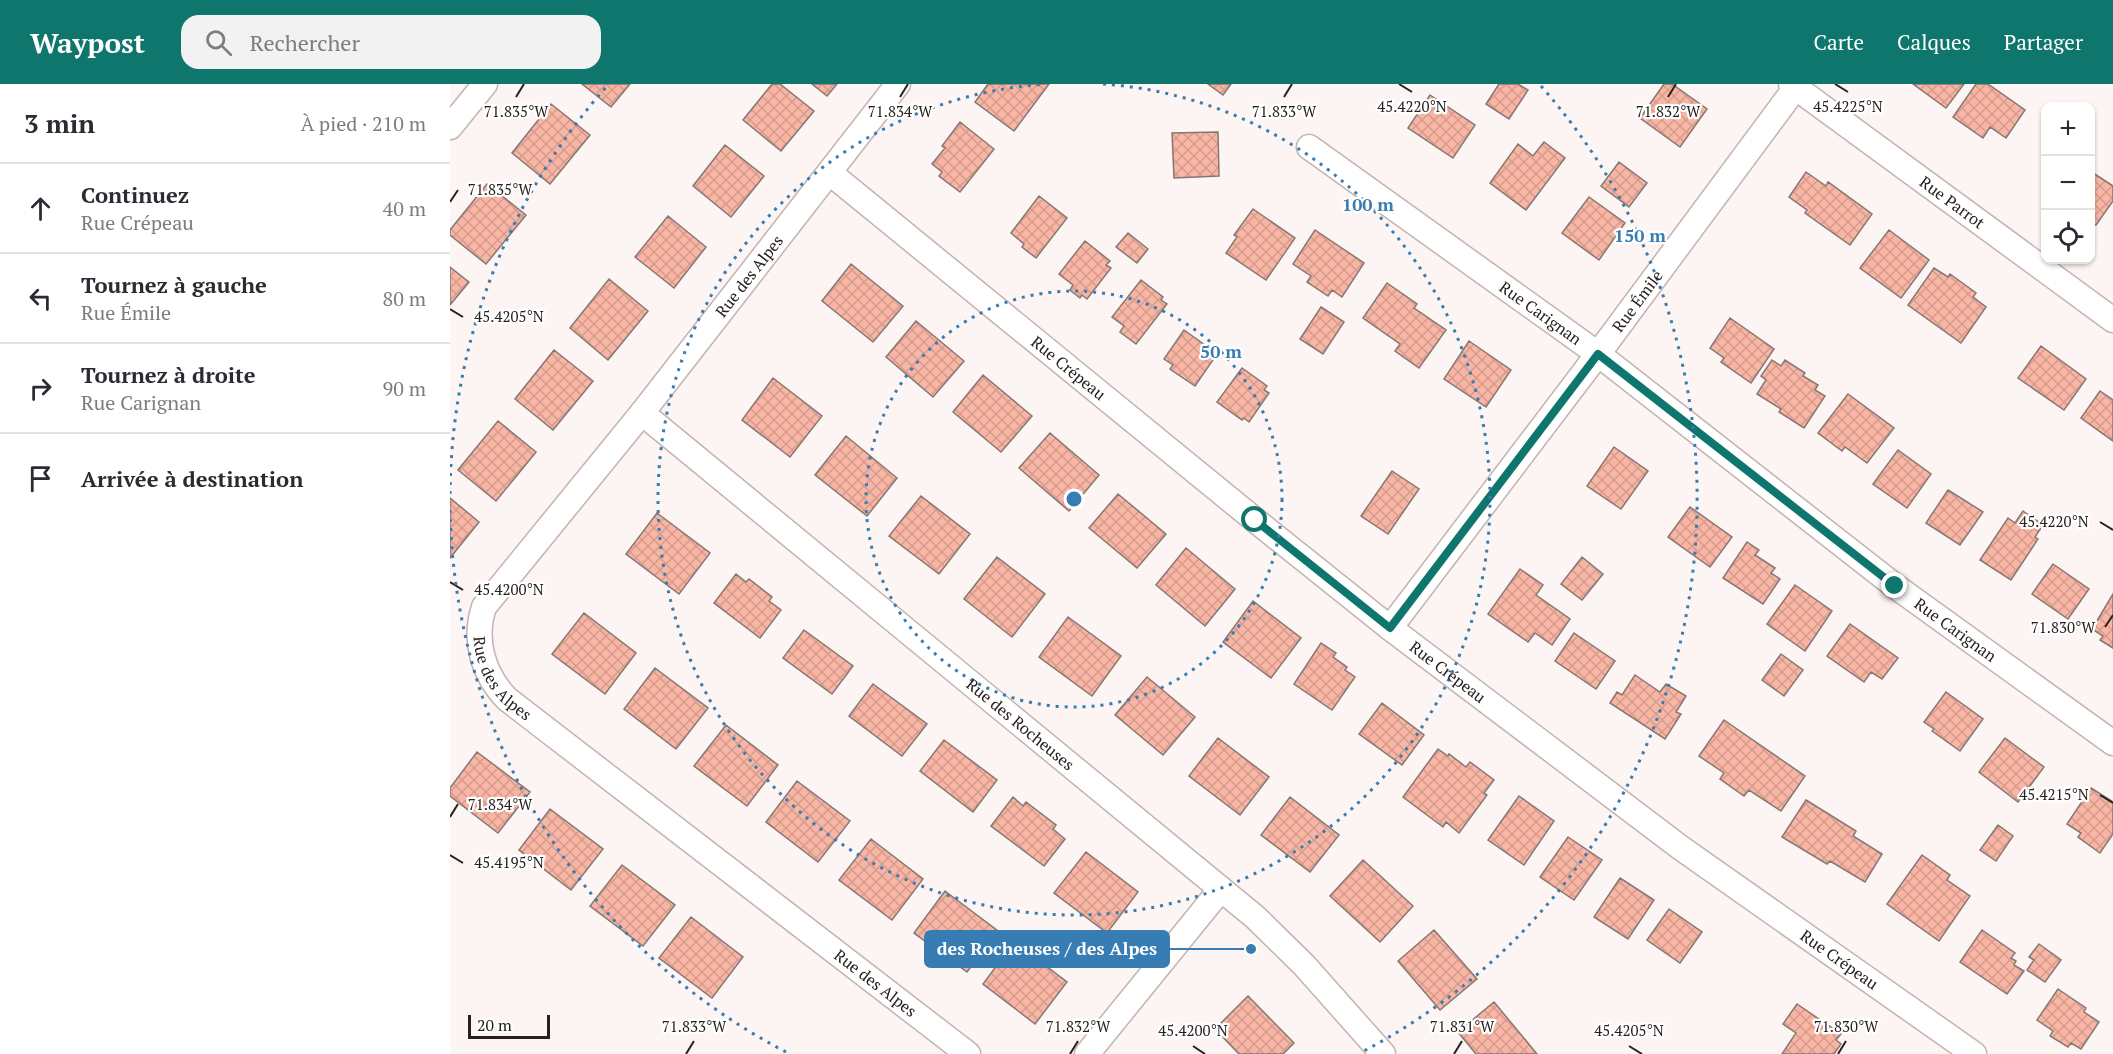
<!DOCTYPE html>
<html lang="fr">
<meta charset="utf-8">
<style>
body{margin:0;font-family:"PT Serif",serif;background:#f2f2f3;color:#2b2b33}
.controls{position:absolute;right:18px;top:18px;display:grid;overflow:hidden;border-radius:12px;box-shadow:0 2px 4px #0004}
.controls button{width:54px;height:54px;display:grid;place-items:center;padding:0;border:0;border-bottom:2px solid #e1e1e2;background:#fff;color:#2b2b33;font:30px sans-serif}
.scale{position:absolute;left:18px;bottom:15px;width:82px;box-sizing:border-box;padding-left:6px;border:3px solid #27201f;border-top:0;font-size:16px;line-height:21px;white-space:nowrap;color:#27201f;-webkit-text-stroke:4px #fff;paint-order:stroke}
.stop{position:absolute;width:18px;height:18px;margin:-14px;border:4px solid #0f766e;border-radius:50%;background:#fff}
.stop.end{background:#0f766e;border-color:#fff;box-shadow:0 2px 6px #0008}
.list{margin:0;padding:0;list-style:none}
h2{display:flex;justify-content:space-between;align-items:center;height:78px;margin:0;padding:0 24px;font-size:26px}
h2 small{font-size:20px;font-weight:400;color:#7c7c81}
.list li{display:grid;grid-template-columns:39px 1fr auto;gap:18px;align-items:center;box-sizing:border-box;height:90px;padding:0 24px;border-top:2px solid #e1e1e2}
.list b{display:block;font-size:22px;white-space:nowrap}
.list p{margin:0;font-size:20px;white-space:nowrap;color:#7c7c81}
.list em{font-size:20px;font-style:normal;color:#7c7c81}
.icon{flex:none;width:33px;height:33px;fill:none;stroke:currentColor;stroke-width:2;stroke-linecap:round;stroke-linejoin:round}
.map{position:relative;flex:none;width:1663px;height:970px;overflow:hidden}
header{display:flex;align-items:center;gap:36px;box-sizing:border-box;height:84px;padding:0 30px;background:#0f766e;color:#fff}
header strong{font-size:28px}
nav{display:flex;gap:33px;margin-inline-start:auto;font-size:21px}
.search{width:420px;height:54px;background:#f2f2f3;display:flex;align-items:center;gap:15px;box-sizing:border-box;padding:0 21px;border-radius:18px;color:#7c7c81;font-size:22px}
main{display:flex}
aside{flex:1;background:#fff}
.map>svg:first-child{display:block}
</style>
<header>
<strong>Waypost</strong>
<div class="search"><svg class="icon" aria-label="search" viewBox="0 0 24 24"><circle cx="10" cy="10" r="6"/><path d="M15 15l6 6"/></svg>Rechercher</div>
<nav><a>Carte</a><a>Calques</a><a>Partager</a></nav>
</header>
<main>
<aside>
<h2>3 min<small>À pied · 210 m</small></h2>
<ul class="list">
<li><svg class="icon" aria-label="ahead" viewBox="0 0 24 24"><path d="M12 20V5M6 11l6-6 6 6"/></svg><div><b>Continuez</b><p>Rue Crépeau</p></div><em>40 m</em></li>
<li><svg class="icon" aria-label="left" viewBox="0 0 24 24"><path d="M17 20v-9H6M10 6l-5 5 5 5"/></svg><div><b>Tournez à gauche</b><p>Rue Émile</p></div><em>80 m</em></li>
<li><svg class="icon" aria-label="right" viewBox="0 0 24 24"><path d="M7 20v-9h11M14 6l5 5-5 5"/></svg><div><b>Tournez à droite</b><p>Rue Carignan</p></div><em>90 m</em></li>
<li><svg class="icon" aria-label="arrive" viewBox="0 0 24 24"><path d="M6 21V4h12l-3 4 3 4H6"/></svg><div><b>Arrivée à destination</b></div></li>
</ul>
</aside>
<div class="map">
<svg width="1663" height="970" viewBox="0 0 1663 970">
<defs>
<pattern id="building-cross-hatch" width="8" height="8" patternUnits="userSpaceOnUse" patternTransform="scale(1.5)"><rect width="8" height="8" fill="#f9b5a4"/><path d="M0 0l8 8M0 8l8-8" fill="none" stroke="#d59b8d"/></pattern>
</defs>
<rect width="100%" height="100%" fill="#fcf5f3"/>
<path fill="url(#building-cross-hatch)" stroke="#877773" stroke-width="1.5" d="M132 0H180L161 23Z
M322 0H330L364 27 331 67 293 36Z
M362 0H387L377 12Z
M538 0H599L564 47 525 18Z
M758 0H781L773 11Z
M1049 0H1068L1078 6 1059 35 1036 20Z
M1214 0H1222L1257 25 1230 63 1190 34Z
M1463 0H1514L1496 24Z
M1526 0H1538L1575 26 1556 54 1540 43 1533 54 1503 33Z
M980 11 1025 41 1003 74 958 44Z
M101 20 140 51 100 100 62 69Z
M510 38 544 65 510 108 489 92 492 88 482 80 495 64 492 62Z
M768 48 769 92 724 94 722 49Z
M1094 58 1115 74 1076 126 1040 99 1068 60 1083 72Z
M275 61 314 92 281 133 243 102Z
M1169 78 1197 99 1179 123 1151 102Z
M1640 87 1663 102V117L1646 141 1640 137Z
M1356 88 1376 102 1378 98 1422 130 1400 161 1355 129 1357 126 1339 113Z
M37 100 76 131 36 180 0 151V146Z
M589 112 617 134 586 174 572 163 574 160 561 149Z
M1139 113 1175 139 1149 176 1112 149Z
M803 125 845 154 816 196 776 169 787 153 784 151Z
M218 132 256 163 224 204 185 173Z
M865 146 914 179 892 213 882 206 878 212 857 198 861 192 843 180Z
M1439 146 1479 176 1451 214 1410 184Z
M678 149 698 165 687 179 666 163Z
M635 157 660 177 656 181 661 184 637 215 632 211 630 214 620 206 623 201 609 190Z
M401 180 453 222 423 258 372 217Z
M0 183 19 198 0 221Z
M1484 184 1498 193 1500 190 1526 209 1523 213 1536 223 1511 259 1458 221Z
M159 195 198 227 158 276 120 244Z
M691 196 713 213 711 216 717 220 686 260 670 248 674 242 662 233Z
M937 199 967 220 964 224 996 246 969 284 945 267 950 260 913 234Z
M871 223 894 238 873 270 850 255Z
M1280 234 1324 265 1301 299 1271 278 1274 274 1260 264Z
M466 237 514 277 483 313 436 273Z
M734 246 759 264 757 268 765 273 745 302 720 285 723 281 714 275Z
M1019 257 1061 286 1036 323 994 295Z
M1591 262 1636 295 1614 326 1568 294Z
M104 266 143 297 103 346 65 315Z
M1322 276 1331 282 1335 276 1355 289 1353 292 1368 301 1365 306 1375 312 1354 344 1329 328 1331 325 1307 310 1316 296 1311 292Z
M792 284 817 302 814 306 819 309 799 338 794 334 792 336 767 318Z
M533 291 582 332 551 368 503 328Z
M323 294 372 332 340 373 292 336Z
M1650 307 1663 316V357L1631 334Z
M1398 310 1444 344 1417 379 1395 363 1392 367 1368 349Z
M48 337 86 368 46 417 8 386Z
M600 349 649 391 619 427 569 384Z
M396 352 447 394 417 432 365 391Z
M1164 363 1198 387 1171 425 1137 402Z
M1448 366 1481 390 1457 424 1423 400Z
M942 387 969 405 938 450 911 432Z
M1498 406 1533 428 1510 461 1476 439Z
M668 410 716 450 687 484 639 444Z
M471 412 520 450 489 490 439 452Z
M0 414 29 438 0 474Z
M1240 423 1282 453 1260 483 1218 453Z
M1573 427 1593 441 1585 453 1588 455 1561 496 1530 476 1558 434 1565 439Z
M207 429 260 469 229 510 176 470Z
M1297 458 1309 466 1305 471 1325 484 1321 489 1330 495 1313 520 1273 494Z
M736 464 785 505 755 542 706 501Z
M547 473 595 510 562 553 514 515Z
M1132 473 1153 490 1132 516 1111 500Z
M1603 480 1639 505 1618 535 1582 510Z
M1070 485 1093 501 1086 511 1120 535 1102 561 1085 549 1078 558 1038 530Z
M286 490 296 498 299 495 322 513 319 517 331 526 310 554 264 519Z
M1345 501 1382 527 1355 567 1317 540Z
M1663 510V564L1650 556 1653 552 1642 545Z
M803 517 851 554 821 594 773 558Z
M134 529 186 569 155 610 102 570Z
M618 533 671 572 642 612 589 573Z
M1400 540 1448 574 1432 595 1421 588 1414 598 1377 572Z
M354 546 403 582 382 610 333 574Z
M1124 549 1165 577 1146 605 1105 577Z
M871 559 886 569 883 573 897 583 895 586 905 593 882 626 844 600Z
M1331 570 1353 586 1334 612 1312 596Z
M205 584 258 624 226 665 174 625Z
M1185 591 1210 608 1216 600 1236 612 1226 628 1231 630 1215 655 1160 619 1167 608 1172 611Z
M697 593 745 633 713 671 665 631Z
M423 600 477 640 452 672 399 632Z
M1496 608 1533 635 1510 667 1482 647 1484 645 1474 638Z
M932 619 974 651 952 681 909 650Z
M1274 636 1355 692 1331 727 1299 706 1294 712 1270 695 1274 689 1249 672Z
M276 641 328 681 297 722 244 682Z
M768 654 819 693 790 731 739 692Z
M1555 654 1594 683 1568 718 1529 688Z
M494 656 547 696 523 728 470 687Z
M988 665 998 672 999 670 1016 683 1020 678 1044 696 1034 709 1037 711 1009 749 996 738 993 743 953 713Z
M27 668 80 708 48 749 0 712V704Z
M347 697 400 737 368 778 316 738Z
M1641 704 1663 718V750L1650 769 1628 753 1631 749 1617 740Z
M1069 712 1104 737 1074 781 1038 756Z
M563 713 573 722 576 718 606 741 603 745 615 755 594 782 541 742Z
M840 713 889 751 860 788 811 751Z
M1356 716 1406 747 1403 752 1432 770 1415 798 1380 777 1377 780 1332 753Z
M100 725 153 765 121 806 69 766Z
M1548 741 1563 752 1546 777 1530 766Z
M1118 753 1152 776 1124 816 1090 793Z
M421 755 473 795 442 836 389 796Z
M636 768 688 808 657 849 604 809Z
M1472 771 1500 791 1497 796 1520 812 1489 857 1437 820Z
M913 776 963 822 930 858 880 812Z
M172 781 225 821 193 862 140 822Z
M1170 794 1204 816 1178 855 1144 833Z
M495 807 548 847 517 888 464 849Z
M1219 825 1252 848 1230 879 1197 856Z
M241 833 293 873 262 914 209 874Z
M984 846 1027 895 990 926 948 877Z
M1532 846 1565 869 1561 874 1566 877 1564 881 1574 887 1557 910 1510 878Z
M564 858 617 898 585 940 533 900Z
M1589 860 1611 876 1595 898 1577 886 1584 876 1579 873Z
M1608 905 1636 924 1634 928 1649 938 1631 965 1621 959 1618 963 1600 952 1603 947 1587 936Z
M798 912 844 959 833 970H789L765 945Z
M1044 918 1087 970H1026L1008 948Z
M1347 920 1391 950 1386 956 1391 960 1384 970H1332L1346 949 1333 940Z"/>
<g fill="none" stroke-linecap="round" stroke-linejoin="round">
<defs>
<g id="minor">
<path id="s1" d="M448 0 192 329 34 523C23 556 33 590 57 615L518 970"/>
<path id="s2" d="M1341 0 1663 236"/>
<path d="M0 43 35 0"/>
<path id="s3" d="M859 63 1148 270 1445 502 1663 659"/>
<path id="s4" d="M380 89 805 436 940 544 1231 764 1524 970"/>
<path id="s5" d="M192 329 805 833 854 881 933 970"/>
<path id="s6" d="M940 544 1148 270 1346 3"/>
<path d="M637 970 771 805"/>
</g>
</defs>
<use href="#minor" stroke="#c4b3ae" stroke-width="27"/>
<use href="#minor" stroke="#fff" stroke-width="24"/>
</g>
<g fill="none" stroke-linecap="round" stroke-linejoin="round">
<path stroke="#0f766e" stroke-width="8" d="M805 436 940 544 1148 270 1445 502"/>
</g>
<path fill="none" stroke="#27201f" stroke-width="2" d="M949 0 962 8M1385 0 1398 8M66 13 74 0M450 13 458 0M834 13 842 0M1218 13 1226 0M0 118 8 106M0 225 13 233M1650 438 1663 446M0 498 13 506M1655 543 1663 531M1650 711 1663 719M0 733 8 720M0 771 13 779M743 962 755 970M1179 962 1192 970M236 970 244 957M620 970 628 957M1004 970 1012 957M1388 970 1396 957"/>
<g fill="none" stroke="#377cb2" stroke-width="3" stroke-dasharray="3 6">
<circle cx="624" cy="415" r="208"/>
<path d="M653 0A416 416 0 1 1 595 0"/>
<path d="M336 968A624 624 0 0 1 0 420M0 410A624 624 0 0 1 157 2M1091 2A624 624 0 0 1 912 968"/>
</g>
<g text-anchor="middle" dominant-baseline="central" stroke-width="4.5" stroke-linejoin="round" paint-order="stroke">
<g font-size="16" fill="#27201f" stroke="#fff">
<text stroke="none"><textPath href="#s2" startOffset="200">Rue Parrot</textPath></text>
<text transform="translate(299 192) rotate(-52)">Rue des Alpes</text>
<text stroke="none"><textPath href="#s6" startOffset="410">Rue Émile</textPath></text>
<text stroke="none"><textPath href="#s3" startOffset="285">Rue Carignan</textPath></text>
<text stroke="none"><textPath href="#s4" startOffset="308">Rue Crépeau</textPath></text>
<text stroke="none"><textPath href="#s3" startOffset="807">Rue Carignan</textPath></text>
<text stroke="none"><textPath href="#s4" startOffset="794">Rue Crépeau</textPath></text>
<text stroke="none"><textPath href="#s1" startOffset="746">Rue des Alpes</textPath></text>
<text stroke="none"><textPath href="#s5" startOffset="490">Rue des Rocheuses</textPath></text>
<text stroke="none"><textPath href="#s4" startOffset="1280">Rue Crépeau</textPath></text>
<text stroke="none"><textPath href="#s1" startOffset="1232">Rue des Alpes</textPath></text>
</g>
</g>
<g font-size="15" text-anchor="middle" fill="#27201f" stroke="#fff" stroke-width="4.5" stroke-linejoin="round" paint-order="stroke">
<text x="962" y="28">45.4220°N</text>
<text x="1398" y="28">45.4225°N</text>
<text x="66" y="33">71.835°W</text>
<text x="450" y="33">71.834°W</text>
<text x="834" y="33">71.833°W</text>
<text x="1218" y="33">71.832°W</text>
<text x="50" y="111">71.835°W</text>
<text x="59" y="238">45.4205°N</text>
<text x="1604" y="443">45.4220°N</text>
<text x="59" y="511">45.4200°N</text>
<text x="1613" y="549">71.830°W</text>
<text x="1604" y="716">45.4215°N</text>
<text x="50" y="726">71.834°W</text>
<text x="59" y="784">45.4195°N</text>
<text x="244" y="948">71.833°W</text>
<text x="628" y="948">71.832°W</text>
<text x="1012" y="948">71.831°W</text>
<text x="1396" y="948">71.830°W</text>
<text x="743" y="952">45.4200°N</text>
<text x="1179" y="952">45.4205°N</text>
</g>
<circle cx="624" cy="415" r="9" fill="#377cb2" stroke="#fff" stroke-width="3"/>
<g font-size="18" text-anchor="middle" font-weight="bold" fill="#377cb2" stroke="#fff" stroke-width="4.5" stroke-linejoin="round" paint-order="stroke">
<text x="918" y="127">100 m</text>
<text x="1190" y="158">150 m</text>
<text x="771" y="274">50 m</text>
</g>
<path fill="none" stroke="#377cb2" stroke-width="2" d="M801 865L719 865"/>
<circle fill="#377cb2" stroke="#fff" stroke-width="2" cx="801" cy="865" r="6"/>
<rect fill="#377cb2" stroke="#377cb2" stroke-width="2" x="475" y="847" width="244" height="36" rx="6"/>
<g font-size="18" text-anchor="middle" font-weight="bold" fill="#fff">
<text x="597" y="871">des Rocheuses / des Alpes</text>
</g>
</svg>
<div class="controls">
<button>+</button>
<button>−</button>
<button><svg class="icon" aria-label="locate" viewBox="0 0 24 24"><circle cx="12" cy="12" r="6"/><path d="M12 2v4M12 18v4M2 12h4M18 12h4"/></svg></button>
</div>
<div class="scale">20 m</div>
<div class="stop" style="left:805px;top:436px"></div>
<div class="stop end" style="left:1445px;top:502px"></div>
</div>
</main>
